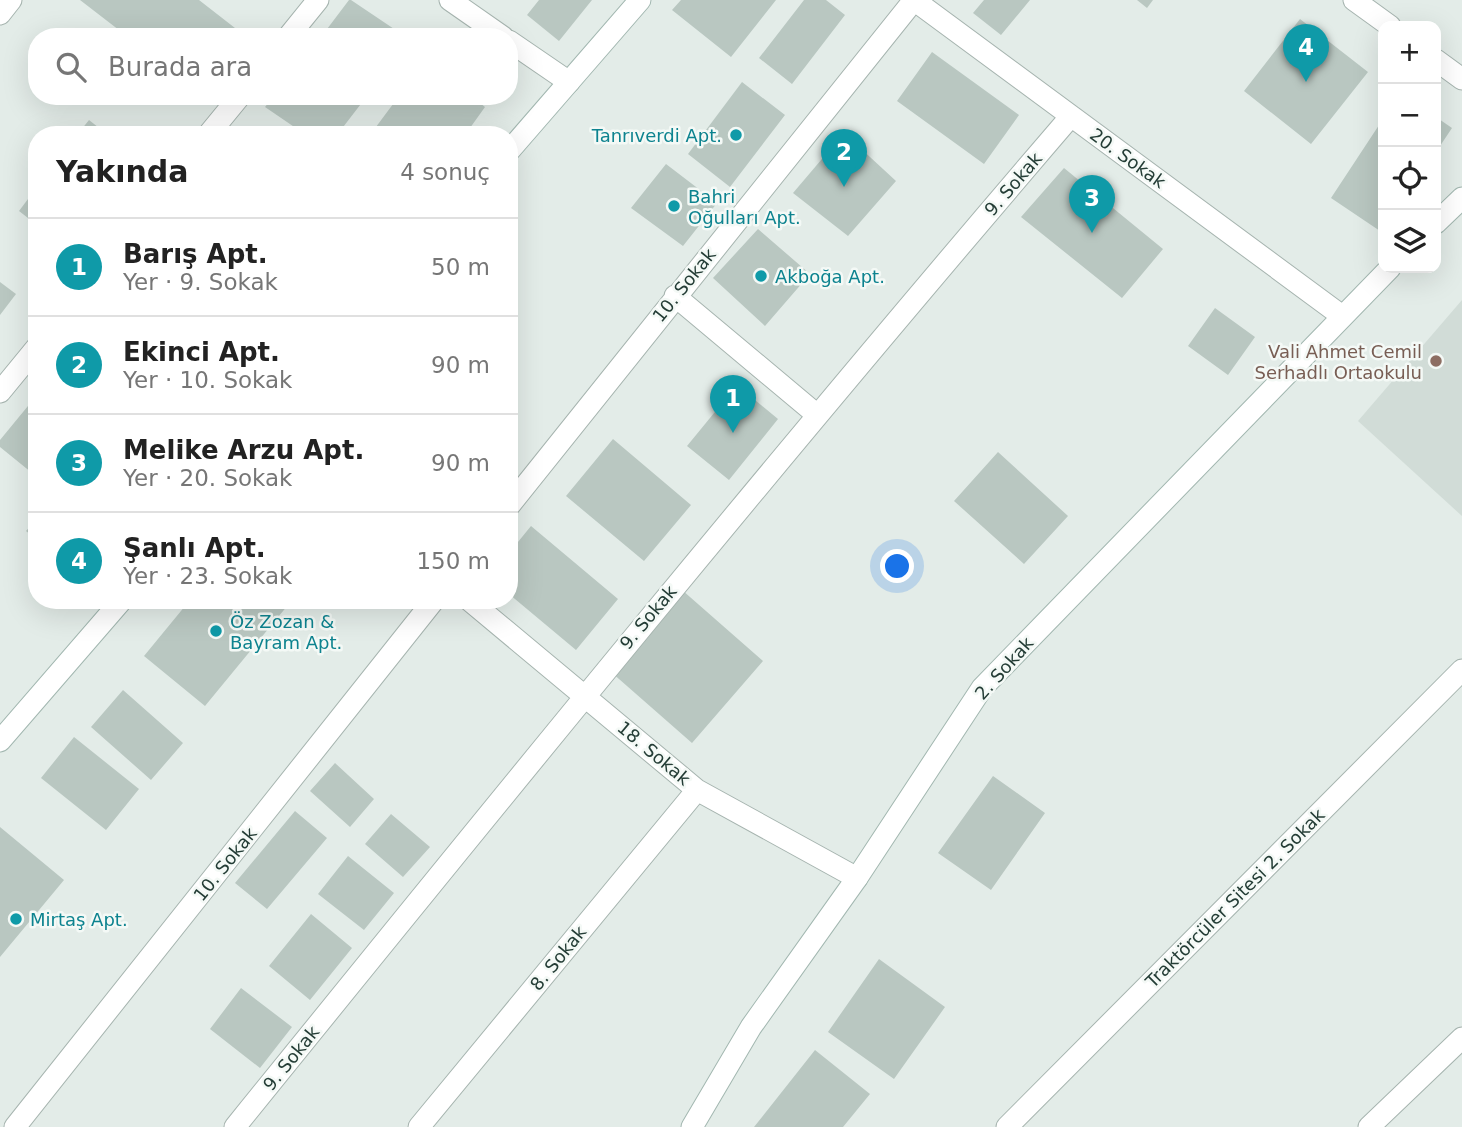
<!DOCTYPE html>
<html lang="tr">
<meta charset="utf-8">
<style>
body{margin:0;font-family:"DejaVu Sans",sans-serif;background:#f6f6f6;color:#222}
.controls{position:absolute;right:21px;top:21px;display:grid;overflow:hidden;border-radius:14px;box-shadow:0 7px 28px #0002}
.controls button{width:63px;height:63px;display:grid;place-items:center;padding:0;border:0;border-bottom:2px solid #e0e0e0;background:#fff;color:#222;font:35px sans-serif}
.you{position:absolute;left:898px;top:567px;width:24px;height:24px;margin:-18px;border:5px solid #fff;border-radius:50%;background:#1a73e8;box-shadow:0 0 0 10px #1a73e833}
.badge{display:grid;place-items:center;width:46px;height:46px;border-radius:50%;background:#7c4f3f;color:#fff;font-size:23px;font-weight:700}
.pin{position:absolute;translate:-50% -58px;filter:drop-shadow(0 2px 4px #0008)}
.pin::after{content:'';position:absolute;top:37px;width:24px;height:21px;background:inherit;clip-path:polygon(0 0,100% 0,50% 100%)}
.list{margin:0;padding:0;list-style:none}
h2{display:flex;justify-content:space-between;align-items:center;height:91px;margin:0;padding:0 28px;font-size:30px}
h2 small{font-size:23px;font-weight:400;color:#767676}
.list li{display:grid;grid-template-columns:46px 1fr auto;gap:21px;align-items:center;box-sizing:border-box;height:98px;padding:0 28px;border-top:2px solid #e0e0e0}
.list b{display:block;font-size:26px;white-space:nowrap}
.list p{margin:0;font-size:23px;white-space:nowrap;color:#767676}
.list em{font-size:23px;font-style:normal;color:#767676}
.icon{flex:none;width:38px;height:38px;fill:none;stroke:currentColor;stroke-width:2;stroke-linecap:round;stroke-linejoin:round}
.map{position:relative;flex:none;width:1462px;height:1127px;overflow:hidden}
.search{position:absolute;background:#fff;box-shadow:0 7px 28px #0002;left:28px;top:28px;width:490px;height:77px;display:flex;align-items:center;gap:18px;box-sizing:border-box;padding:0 24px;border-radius:28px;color:#767676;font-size:26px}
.panel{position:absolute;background:#fff;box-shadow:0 7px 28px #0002;left:28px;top:126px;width:490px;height:483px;border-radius:28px}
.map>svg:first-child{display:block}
</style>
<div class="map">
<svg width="1462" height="1127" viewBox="0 0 1462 1127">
<rect width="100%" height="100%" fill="#e3ece8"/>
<path fill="#d1dcd7" d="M1462 300V516L1358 421Z"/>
<path fill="#b9c7c1" d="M80 0H199L235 28 228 37H128Z
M349 0H351L406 37H321Z
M539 0H592L559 41 527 15Z
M681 0H776L731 57 672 10Z
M804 0H826L845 15 792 84 759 58Z
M984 0H1030L1001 35 973 13Z
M1137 0H1153L1147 8Z
M1300 19 1368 72 1311 144 1244 91Z
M932 52 1019 115 984 164 897 101Z
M742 82 785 115 730 187 688 154Z
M274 96H367L337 135H306L265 107Z
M399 96H471L485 107 465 135H370Z
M1436 117 1452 128 1436 152Z
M1383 119V233L1331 198Z
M89 120 108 135H77Z
M844 133 896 181 848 236 793 193Z
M666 164 717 203 683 246 631 208Z
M1064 168 1163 249 1122 298 1021 217Z
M37 187V225L19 211Z
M758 229 810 274 765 326 713 278Z
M0 282 16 294 0 315Z
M1215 308 1255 337 1228 375 1188 346Z
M737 385 778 419 729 480 687 446Z
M37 395V477L0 447V440Z
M613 439 691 505 644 561 566 496Z
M998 452 1068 516 1024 564 954 501Z
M37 519V540L26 531Z
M531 526 618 599 576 650 509 594V553Z
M682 590 763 661 692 743 611 672Z
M190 600H283L288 605 205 706 144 656Z
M123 690 183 743 151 780 91 727Z
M74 737 139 789 106 830 41 778Z
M335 763 374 799 350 827 310 791Z
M993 776 1045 813 991 890 938 853Z
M295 811 327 838 267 909 235 883Z
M391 814 430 847 403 877 365 844Z
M0 827 64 880 0 957Z
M348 856 394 893 364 930 318 894Z
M311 914 352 948 310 1000 269 966Z
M879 959 945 1007 894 1079 828 1032Z
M241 988 292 1027 260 1068 210 1029Z
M815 1050 870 1094 843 1127H754Z"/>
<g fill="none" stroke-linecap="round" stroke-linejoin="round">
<defs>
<path id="street" d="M450 0 503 37
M914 0 1342 316
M1354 0 1390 26
M0 14 11 0
M288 37 318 0
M509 41 569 82
M1436 60 1462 79
M208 135 240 96
M675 296 816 414
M0 392 37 347
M509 506 914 0
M469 600 697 790 857 878
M15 1127 434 600
M235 1127C510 787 786 448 1071 116
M419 1127 697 790
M1007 1127 1462 670
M1369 1127 1462 1038"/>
<path id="secondary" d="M509 151 640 0
M1436 223 1462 198
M0 741 122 600
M692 1127 751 1027 857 878 982 688 1390 268"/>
</defs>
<use href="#street" stroke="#a6b4af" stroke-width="23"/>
<use href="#secondary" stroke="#a2b7b0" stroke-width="23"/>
<use href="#street" stroke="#fff" stroke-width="21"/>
<use href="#secondary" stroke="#fff" stroke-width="21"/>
</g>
<g fill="#0f9aa8" stroke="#f4f9f6" stroke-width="2.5">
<circle cx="736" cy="135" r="7"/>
<circle cx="674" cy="206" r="7"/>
<circle cx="761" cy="276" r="7"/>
<circle cx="216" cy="631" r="7"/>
<circle cx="16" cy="919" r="7"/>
</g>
<circle fill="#8d6e63" stroke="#f4f9f6" stroke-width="2.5" cx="1436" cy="361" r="7"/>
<g text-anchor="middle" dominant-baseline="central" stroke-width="5" stroke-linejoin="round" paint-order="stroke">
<g font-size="18" fill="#0d838f" stroke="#f4f9f6" text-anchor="start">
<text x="722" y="135" text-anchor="end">Tanrıverdi Apt.</text>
<text x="688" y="196">Bahri<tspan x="688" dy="21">Oğulları Apt.</tspan></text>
<text x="775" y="276">Akboğa Apt.</text>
<text x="230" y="621">Öz Zozan &amp;<tspan x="230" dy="21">Bayram Apt.</tspan></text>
<text x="30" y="919">Mirtaş Apt.</text>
</g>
<g font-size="18" fill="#243d36" stroke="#f4f9f6">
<text transform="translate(1128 158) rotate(36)">20. Sokak</text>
<text transform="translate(1013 184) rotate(-49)">9. Sokak</text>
<text transform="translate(684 285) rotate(-51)">10. Sokak</text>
<text transform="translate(648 617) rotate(-50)">9. Sokak</text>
<text transform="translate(1004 668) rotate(-48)">2. Sokak</text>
<text transform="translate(654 753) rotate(40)">18. Sokak</text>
<text transform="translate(225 864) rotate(-51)">10. Sokak</text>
<text transform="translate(1235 898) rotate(-45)">Traktörcüler Sitesi 2. Sokak</text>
<text transform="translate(558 958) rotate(-51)">8. Sokak</text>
<text transform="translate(291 1058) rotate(-51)">9. Sokak</text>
</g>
<g font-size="18" fill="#785e54" stroke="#f4f9f6" text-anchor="end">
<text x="1422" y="351">Vali Ahmet Cemil<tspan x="1422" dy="21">Serhadlı Ortaokulu</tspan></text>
</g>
</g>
</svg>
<div class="controls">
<button>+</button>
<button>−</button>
<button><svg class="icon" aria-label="locate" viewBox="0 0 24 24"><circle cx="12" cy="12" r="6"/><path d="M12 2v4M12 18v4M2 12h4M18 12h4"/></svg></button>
<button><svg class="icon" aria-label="layers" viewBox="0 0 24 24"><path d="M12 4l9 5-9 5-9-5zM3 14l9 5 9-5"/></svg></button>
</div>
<div class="you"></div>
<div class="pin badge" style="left:733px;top:433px;background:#0f9aa8">1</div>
<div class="pin badge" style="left:844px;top:187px;background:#0f9aa8">2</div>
<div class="pin badge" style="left:1092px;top:233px;background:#0f9aa8">3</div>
<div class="pin badge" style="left:1306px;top:82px;background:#0f9aa8">4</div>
<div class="search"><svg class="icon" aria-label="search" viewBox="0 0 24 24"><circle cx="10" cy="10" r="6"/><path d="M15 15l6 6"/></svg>Burada ara</div>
<section class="panel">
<h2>Yakında<small>4 sonuç</small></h2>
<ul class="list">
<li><span class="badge" style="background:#0f9aa8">1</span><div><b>Barış Apt.</b><p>Yer · 9. Sokak</p></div><em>50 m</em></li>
<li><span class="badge" style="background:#0f9aa8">2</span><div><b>Ekinci Apt.</b><p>Yer · 10. Sokak</p></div><em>90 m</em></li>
<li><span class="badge" style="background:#0f9aa8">3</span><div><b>Melike Arzu Apt.</b><p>Yer · 20. Sokak</p></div><em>90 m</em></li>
<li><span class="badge" style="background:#0f9aa8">4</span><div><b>Şanlı Apt.</b><p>Yer · 23. Sokak</p></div><em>150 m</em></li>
</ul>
</section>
</div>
